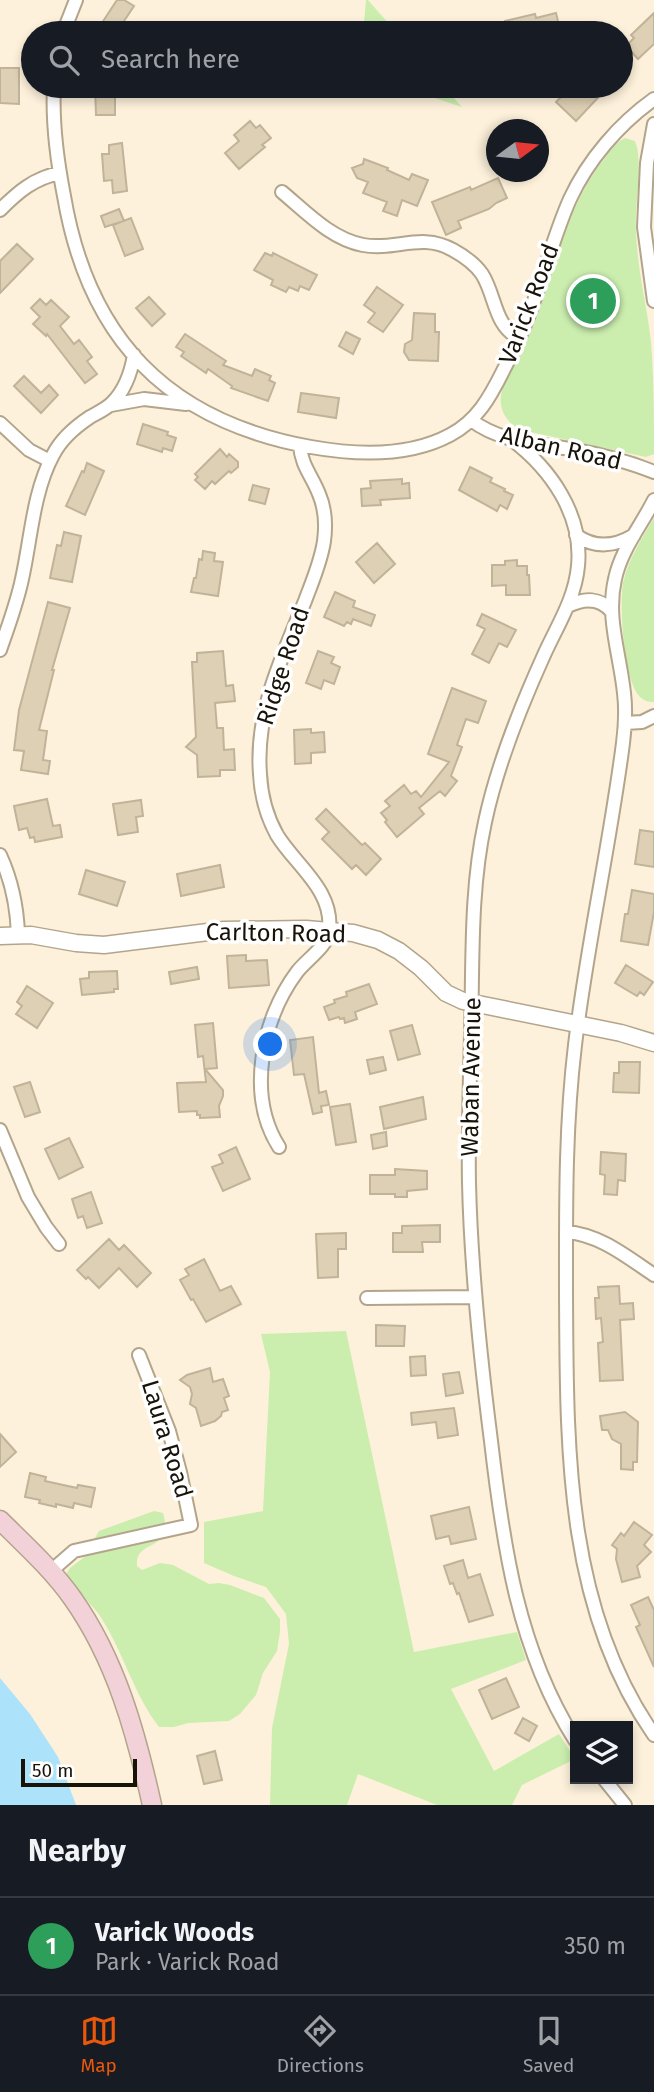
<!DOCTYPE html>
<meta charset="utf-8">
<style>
body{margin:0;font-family:"Fira Sans",sans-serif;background:#20242c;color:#f1f3f6}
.controls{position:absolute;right:21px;bottom:21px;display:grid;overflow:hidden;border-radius:0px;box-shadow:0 4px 10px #0003}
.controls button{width:63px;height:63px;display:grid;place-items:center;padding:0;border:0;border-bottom:2px solid #363941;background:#171b24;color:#f1f3f6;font:35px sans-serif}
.compass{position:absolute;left:486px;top:119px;width:63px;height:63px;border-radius:50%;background:#171b24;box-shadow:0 4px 10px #0003;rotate:75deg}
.scale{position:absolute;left:21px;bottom:18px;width:116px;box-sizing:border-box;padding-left:7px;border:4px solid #181309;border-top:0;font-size:19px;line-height:24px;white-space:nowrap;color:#181309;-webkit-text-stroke:5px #fff;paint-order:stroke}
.you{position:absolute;left:271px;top:1045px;width:24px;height:24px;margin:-18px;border:5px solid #fff;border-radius:50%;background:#1a73e8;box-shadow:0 0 0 10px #1a73e833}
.badge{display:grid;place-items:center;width:46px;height:46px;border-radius:50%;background:#ea580c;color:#fff;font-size:23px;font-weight:700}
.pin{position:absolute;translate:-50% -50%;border:4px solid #fff;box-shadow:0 2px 7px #0006}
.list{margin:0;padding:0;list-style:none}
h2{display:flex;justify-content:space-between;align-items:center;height:91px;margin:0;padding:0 28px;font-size:30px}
h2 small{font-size:23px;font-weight:400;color:#9ea1a6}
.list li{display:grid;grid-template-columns:46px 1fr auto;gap:21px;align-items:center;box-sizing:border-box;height:98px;padding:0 28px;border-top:2px solid #363941}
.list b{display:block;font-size:26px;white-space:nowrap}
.list p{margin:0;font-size:23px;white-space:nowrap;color:#9ea1a6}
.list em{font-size:23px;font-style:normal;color:#9ea1a6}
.icon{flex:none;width:38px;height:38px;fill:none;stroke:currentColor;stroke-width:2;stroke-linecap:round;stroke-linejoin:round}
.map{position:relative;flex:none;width:654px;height:1805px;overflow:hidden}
.search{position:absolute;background:#171b24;box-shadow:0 4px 10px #0003;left:21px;right:21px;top:21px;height:77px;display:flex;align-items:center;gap:18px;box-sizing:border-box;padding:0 24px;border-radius:38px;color:#9ea1a6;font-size:26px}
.sheet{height:189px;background:#171b24}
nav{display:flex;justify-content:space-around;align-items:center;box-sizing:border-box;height:98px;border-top:2px solid #363941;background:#171b24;font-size:19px;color:#9ea1a6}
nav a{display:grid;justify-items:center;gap:4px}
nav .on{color:#ea580c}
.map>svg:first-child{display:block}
</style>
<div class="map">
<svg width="654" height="1805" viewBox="0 0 654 1805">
<rect width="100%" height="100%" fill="#fdf1db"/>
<path fill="#cbeeaf" d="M366 0H368L397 33H363Z
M398 86H443L462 107Z
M625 138 635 141C644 163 634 206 636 231 637 269 647 305 651 342 654 380 654 417 654 454L646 457 521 430C508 423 499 412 501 396 503 379 527 342 534 323 557 267 566 205 606 157 611 150 616 142 625 138Z
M654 518V702C648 702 644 701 639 696 624 679 619 606 623 583 628 560 642 538 654 518Z
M346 1331 414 1652 517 1632 526 1660 451 1689 494 1771 559 1734 575 1759 522 1785 512 1805H437L358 1774 347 1805H270L272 1728 289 1644 286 1614 266 1587 234 1576 204 1563V1522L263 1511 270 1372 261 1334Z
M154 1511 163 1513C175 1553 134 1538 137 1566L142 1570 160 1563 173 1565 209 1584 219 1583 230 1585 264 1598 280 1619V1632L277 1651 263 1673 256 1695 240 1714 229 1721 188 1723 174 1727H159C134 1695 123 1651 100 1616 93 1605 68 1583 66 1574L70 1568 91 1552 93 1541 99 1531Z"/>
<path fill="#ace3fb" d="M0 1678 30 1714 58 1757 76 1805H0Z"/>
<path fill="#ded0b4" stroke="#c1b399" stroke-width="2" d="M117 0H124L134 6 116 33H104L98 29Z
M556 13 560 29 545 33H508L505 21 535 14 536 18Z
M654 13V44L638 59 626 46 634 38 631 35Z
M0 68H19V104L0 103Z
M95 86H109V92H115V115H96Z
M572 86H609L576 121 556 102Z
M250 121 256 128 260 125 271 138 262 145 265 147 239 169 225 153 239 141 234 135Z
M122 143 127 191 113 193 112 180 104 181 102 154H109V145Z
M364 159 388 168 387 170 409 180 412 174 428 180 417 206 402 200 397 216 383 211 387 202 363 193 368 182 357 178 352 168 363 164Z
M498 178 507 198 496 203 489 209 458 221 461 228 446 235 432 202 470 187 471 190Z
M119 209 124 221 105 227 101 216Z
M131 218 143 249 125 256 113 225Z
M17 244 33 259 0 293V261Z
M265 253 272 256 273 253 317 275 309 290 300 286 298 291 289 287 286 292 271 285 273 280 254 270Z
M377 287 403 305 383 332 368 322 375 313 364 305Z
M149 297 165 314 152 326 136 308Z
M40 299 46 305 51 300 69 317 60 326 74 344 79 340 92 357 87 361 97 374 85 383 47 334 46 336 33 324 40 317 31 308Z
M414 313 435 314V332H439L438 361 409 360 404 352 405 344 412 340Z
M346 332 360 339 353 354 339 346Z
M185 334 226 361 223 365 252 376 255 369 271 376 269 380 275 383 268 401 231 388 232 386 208 369 206 373 181 356 184 352 176 347Z
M24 376 41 393 49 385 58 395 41 413 14 386Z
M301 393 339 398 336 418 298 412Z
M143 424 168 432 167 435 176 438 172 451 163 448 162 452 137 444Z
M220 449 227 457 229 454 238 462V467L231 473 229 471 215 484 212 481 205 489 195 480 198 477 195 474Z
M87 463 104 471 85 515 66 506 82 471 84 472Z
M470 467 492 478 490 482 505 489 504 491 513 495 507 509 500 505 497 511 459 490Z
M402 479V484L409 483 410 498 380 500 381 505 362 506 361 489 371 488 370 481Z
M253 485 269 489 265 504 249 500Z
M64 532 81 536 72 582 50 578 57 545 61 546Z
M377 543 395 564 374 583 356 562Z
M203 551 215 553 214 561 223 562 218 596 191 592 194 578H196L199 559 202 560Z
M517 560V566H527V575H529L530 595H506V585L492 586V565H505V561Z
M335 592 355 601 353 607 375 615 371 626 353 619 351 624 347 622 344 626 324 617Z
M48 602 70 608 52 670H54L39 730 47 731 43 760 50 761 48 774 21 770 24 751 14 750 19 710Z
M482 614 516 630 507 647 499 643 489 663 472 654 485 629 477 625Z
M223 651 226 686 233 685 235 701 215 703 217 728H223L224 750 234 749 235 770H220V776L198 777 197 755 186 747 196 737 192 662H197V653Z
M318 651 334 657 331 663 340 667 334 684 324 680 321 689 306 683Z
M452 688 486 701 478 723 466 719 457 745 462 747 451 776 457 781 445 796 440 791 419 808 424 814 397 837 385 822 387 820 381 813 390 806 385 801 404 785 411 794 416 791 421 797 449 762 428 754Z
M311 729V733L324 732 325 752 311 753V763L295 764 294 730Z
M47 799 53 826 60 825 62 837 35 842 34 837 30 838 27 828 19 830 14 806Z
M141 800 143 816 136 817 138 832 118 835 113 804Z
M326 809 362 845 365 843 381 859 366 875 356 865 352 869 322 839 329 832 316 819Z
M640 830 654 832V867L635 864Z
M220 865 224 887 181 896 177 874Z
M86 870 125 882 117 906 79 894Z
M632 890 654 894V912L648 945 621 941 625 914H628Z
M246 955V961L267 960 269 985 229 988 227 956Z
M626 965 653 982 644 995 640 992 637 996 615 983Z
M197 967 199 979 171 984 169 972Z
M117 971 118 989H114V992L82 995 80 979 89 978V972Z
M369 984 377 1004 355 1012 357 1019 345 1023 344 1018 340 1019 339 1017 329 1020 324 1007 335 1003 334 1000 347 996 346 992Z
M27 986 53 1003 37 1028 16 1014 22 1006 17 1002Z
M213 1023 217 1068 205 1069 223 1090V1096L219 1106 220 1117 200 1118V1115H197V1111L179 1112 177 1083 206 1082 203 1056 198 1057 195 1025Z
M412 1025 420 1054 398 1060 390 1031Z
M313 1037 319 1093 326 1091 329 1105 321 1106 322 1112 313 1114 304 1074 294 1075 290 1040Z
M383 1057 386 1070 370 1074 367 1060Z
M619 1062H640L639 1093 613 1092 614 1073H619Z
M30 1082 40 1112 25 1117 14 1087Z
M423 1097 426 1119 384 1129 380 1107Z
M350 1104 356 1142 336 1145 330 1107Z
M386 1132 387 1146 373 1149 371 1135Z
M69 1138 83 1167 59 1179 45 1149Z
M236 1147 250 1179 223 1191 212 1167 223 1163 219 1155Z
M601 1152 626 1154 625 1181 618 1180 617 1195 604 1194 605 1175 600 1174Z
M395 1169 427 1171V1189L407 1191V1197H395V1194H370V1175H395Z
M91 1192 102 1223 87 1228 83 1216 78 1218 72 1199Z
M440 1225V1242H422L423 1252H393V1233H402V1226Z
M346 1233V1249H338V1277L318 1278 316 1234Z
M109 1239 119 1250 124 1245 151 1273 137 1287 119 1268 99 1288 88 1277 86 1279 77 1270Z
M204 1259 220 1291 231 1286 241 1304 206 1322 193 1299 191 1300 180 1280 189 1275 185 1269Z
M619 1286 620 1304 633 1303 634 1319 620 1320 623 1380 600 1381 598 1343 603 1342 601 1318 596 1319 595 1298H599L598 1287Z
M376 1325 405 1326 404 1346H376Z
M425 1356 426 1375 411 1376 410 1357Z
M210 1368 213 1382 223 1379 229 1396 224 1398 228 1410 222 1412 221 1416 215 1421 201 1426 196 1408 190 1404 192 1394 190 1387 180 1380 187 1375Z
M459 1372 463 1393 446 1396 443 1374Z
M454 1408 458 1435 438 1438 436 1422 412 1425 411 1413Z
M625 1412 638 1422 637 1462H633V1470L621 1469V1444L612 1439 608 1430H602L600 1416Z
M0 1434 16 1452 0 1467Z
M30 1473 46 1477 45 1481 77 1488 78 1485 95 1488 91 1507 74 1503 73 1508 56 1504V1507L39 1503 40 1500 25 1497Z
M469 1507 476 1539 451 1544 449 1536 436 1539 431 1516Z
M634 1522 652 1535 644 1545 651 1552 637 1566 640 1577 622 1582 616 1559 617 1549 612 1545 621 1533 624 1536Z
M463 1560 468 1578 480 1574 493 1615 469 1622 459 1593 457 1594 453 1583 450 1584 444 1566Z
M648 1597 654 1610V1667L636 1627 640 1625 631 1605Z
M506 1678 519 1707 492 1719 479 1690Z
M523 1718 537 1726 529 1741 515 1733Z
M215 1751 222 1780 204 1784 197 1756Z"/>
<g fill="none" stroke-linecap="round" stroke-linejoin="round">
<defs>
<path id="minor" d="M63 33 76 0
M54 86C52 123 57 160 64 196 88 338 167 421 311 447 356 455 409 457 450 435 477 421 490 397 503 371 513 351 524 330 531 309 545 272 554 235 570 199 588 160 619 124 654 99
M654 124 647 163 644 227 654 301
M282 192C306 212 331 239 363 245 396 251 421 232 453 250 464 256 475 264 482 274 496 296 494 326 519 338
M0 210C18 192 34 178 60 173
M111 405 144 399 186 404
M471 420C500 442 535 443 570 449 598 454 627 461 654 472
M0 423 29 450 50 461
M511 439C551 469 583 515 578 566 575 599 557 626 544 655 520 708 497 765 485 822 470 890 473 963 471 1033 470 1083 468 1133 469 1183 471 1269 480 1355 491 1441 503 1545 518 1650 575 1740
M654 500C641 526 621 550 615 579 606 618 620 654 624 693 626 709 625 727 623 743 610 845 587 944 575 1045 565 1128 566 1211 566 1293 567 1444 564 1606 654 1735
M576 535C595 549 616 546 634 535
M568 606C584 598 600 597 612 612
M0 650C8 627 17 603 22 579 31 539 33 492 53 455 61 439 75 427 90 417 97 413 106 409 112 403 125 390 131 373 134 355
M625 723 642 722 654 716
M0 855C12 881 17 906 18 934
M0 1130 28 1197 46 1227 59 1244
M279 1147C246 1095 262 1019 297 972 307 959 327 947 329 931 334 890 296 866 277 835 267 817 261 795 260 774 255 712 282 657 305 601 312 582 321 562 324 541 326 526 325 508 319 494 312 476 301 465 300 445
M566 1232C599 1234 627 1257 654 1275
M367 1298 475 1297
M51 1571 74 1551 191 1525 180 1472 169 1431 139 1355
M604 1779 625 1805"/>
<path id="tertiary" d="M0 936 31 935 76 943 104 945 224 930 306 929 353 933 378 940 399 951 421 968 446 993 463 1001 621 1033 654 1043"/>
<path id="secondary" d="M0 1520C25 1545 53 1570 73 1599 116 1660 136 1733 152 1805"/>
</defs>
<use href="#minor" stroke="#b3a58b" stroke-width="16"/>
<use href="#tertiary" stroke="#b3a58b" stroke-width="19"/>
<use href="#secondary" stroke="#b3a58b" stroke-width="21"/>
<use href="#minor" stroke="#fff" stroke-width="12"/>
<use href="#tertiary" stroke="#fff" stroke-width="16"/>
<use href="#secondary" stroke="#f3d1d9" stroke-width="18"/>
</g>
<g text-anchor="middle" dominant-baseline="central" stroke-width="7" stroke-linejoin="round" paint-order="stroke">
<g font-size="24" fill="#181309" stroke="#fff">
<text transform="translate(529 304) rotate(-69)">Varick Road</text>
<text transform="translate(561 448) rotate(13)">Alban Road</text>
<text transform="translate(283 666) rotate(-72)">Ridge Road</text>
<text transform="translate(276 933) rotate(1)">Carlton Road</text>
<text transform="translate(471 1077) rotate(-89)">Waban Avenue</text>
<text transform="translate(167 1439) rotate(73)">Laura Road</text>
</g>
</g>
</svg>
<div class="controls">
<button><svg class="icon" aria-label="layers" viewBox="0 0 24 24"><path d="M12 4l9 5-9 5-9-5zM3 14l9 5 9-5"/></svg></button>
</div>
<svg class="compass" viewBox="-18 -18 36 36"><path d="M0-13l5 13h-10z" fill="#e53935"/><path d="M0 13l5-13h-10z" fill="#9ea1a6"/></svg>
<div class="scale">50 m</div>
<div class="you"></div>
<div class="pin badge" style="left:593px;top:301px;background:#2e9e5b">1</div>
<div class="search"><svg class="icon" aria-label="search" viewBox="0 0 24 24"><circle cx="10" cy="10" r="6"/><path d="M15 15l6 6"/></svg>Search here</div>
</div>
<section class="sheet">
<h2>Nearby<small></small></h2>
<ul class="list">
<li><span class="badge" style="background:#2e9e5b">1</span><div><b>Varick Woods</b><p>Park · Varick Road</p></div><em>350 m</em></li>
</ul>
</section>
<nav>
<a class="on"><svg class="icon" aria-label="map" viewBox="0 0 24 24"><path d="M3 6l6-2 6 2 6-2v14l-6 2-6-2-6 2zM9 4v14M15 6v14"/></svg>Map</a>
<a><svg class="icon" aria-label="directions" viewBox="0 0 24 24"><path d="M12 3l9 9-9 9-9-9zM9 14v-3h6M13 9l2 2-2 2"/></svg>Directions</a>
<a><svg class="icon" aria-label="saved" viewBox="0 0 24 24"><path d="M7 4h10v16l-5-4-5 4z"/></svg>Saved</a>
</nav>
